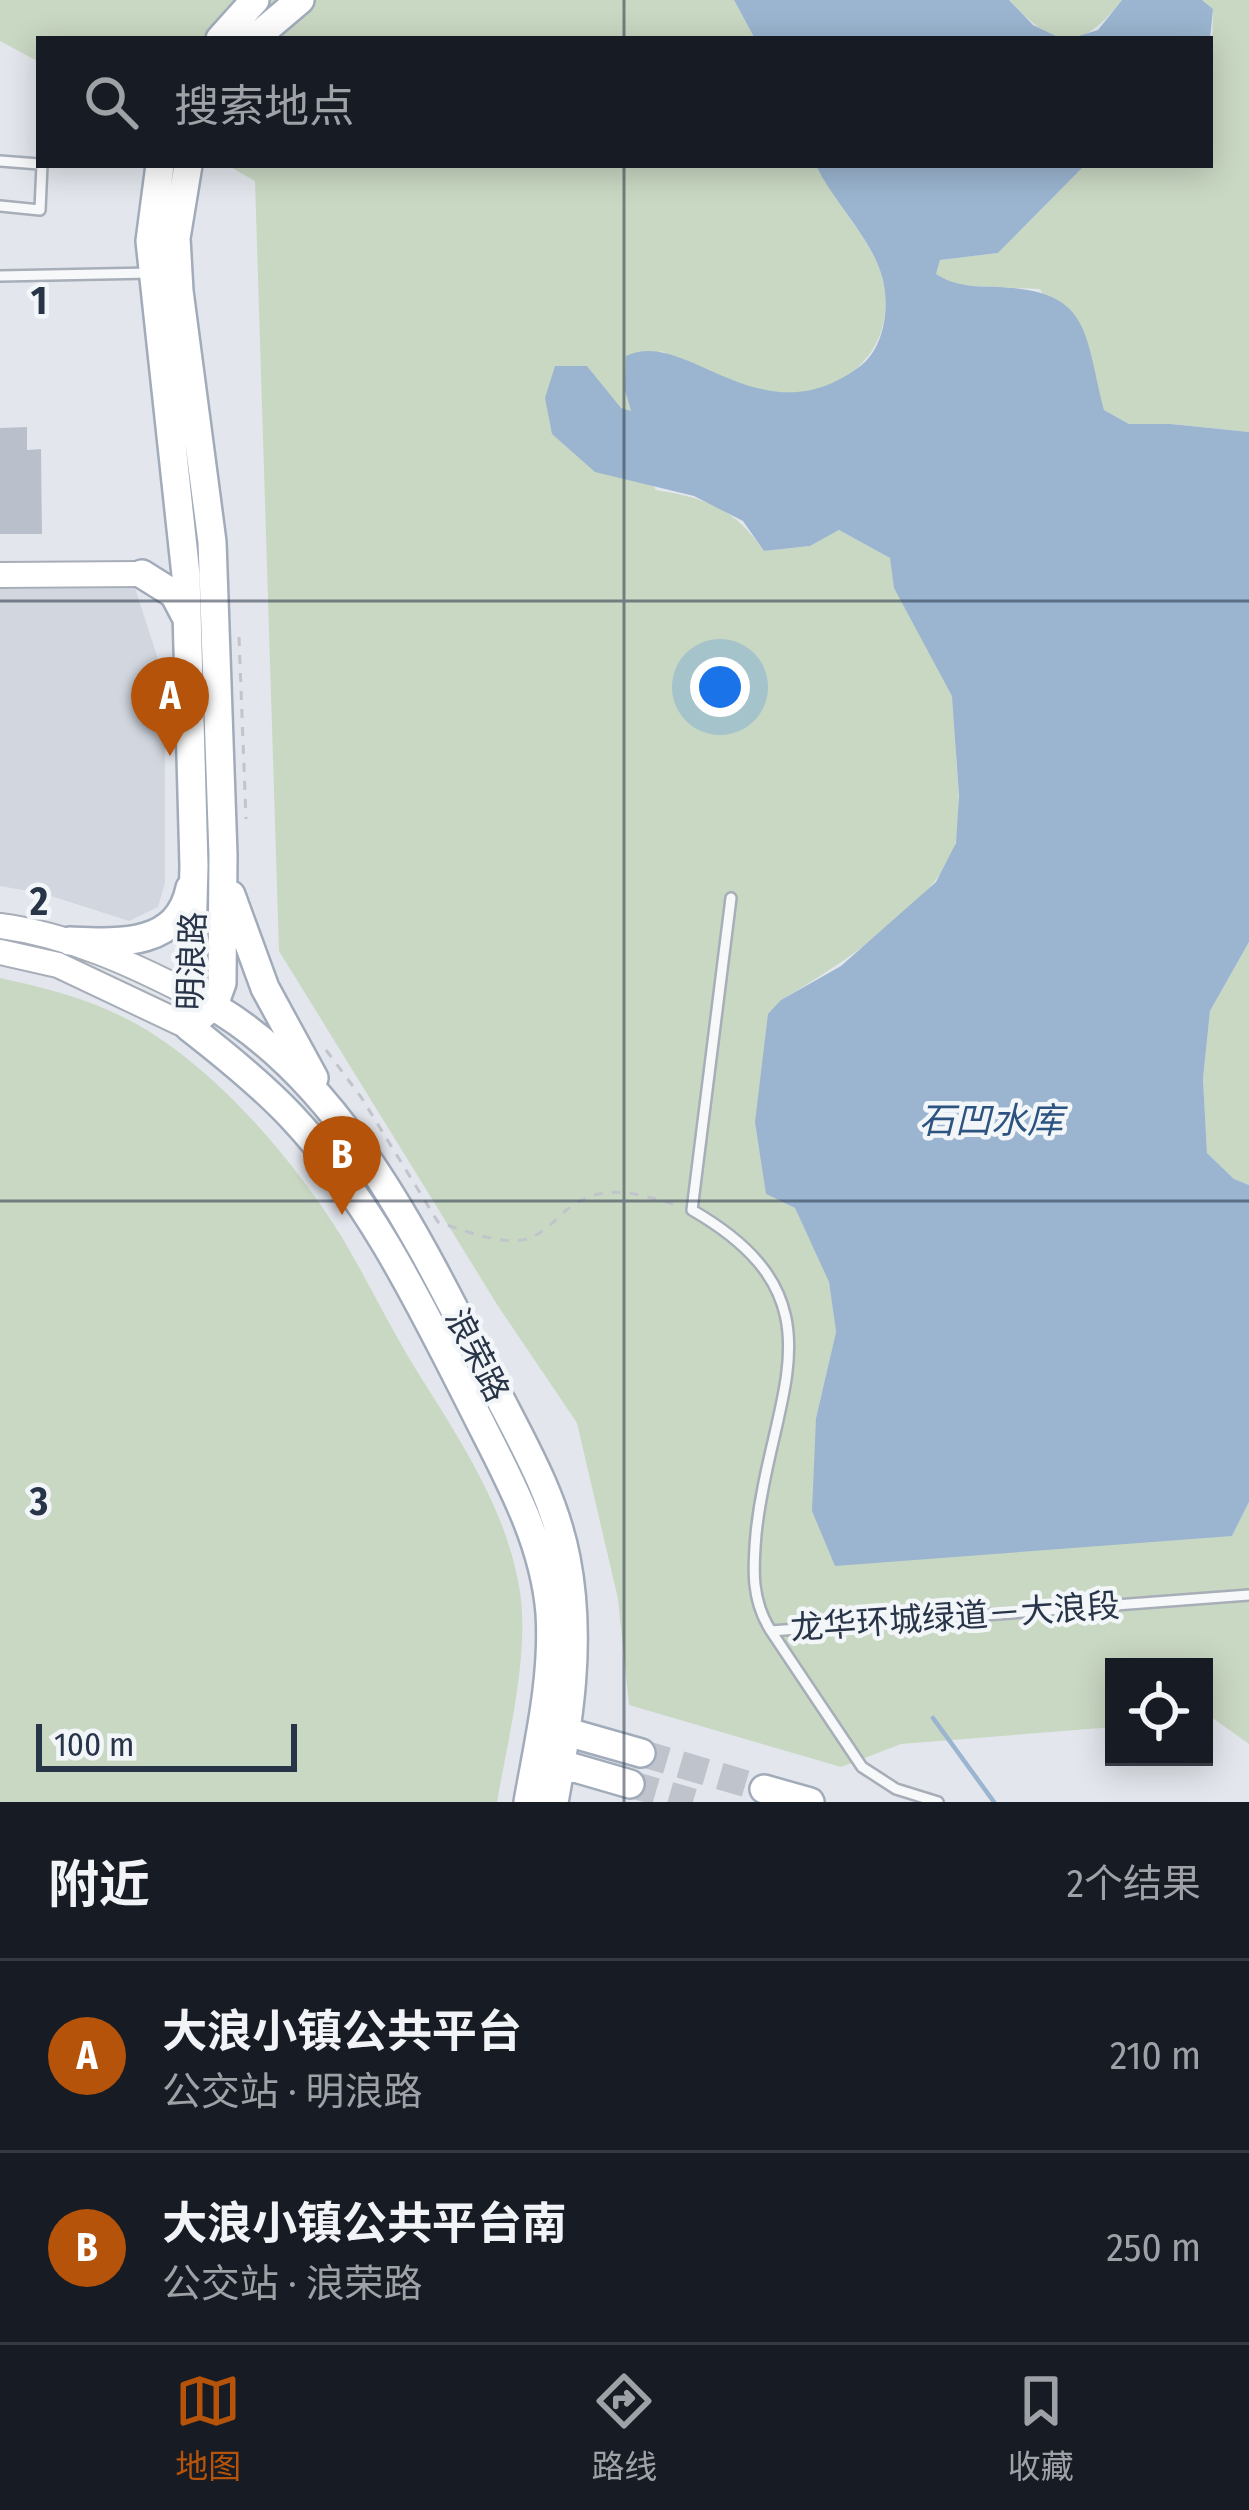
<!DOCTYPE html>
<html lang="zh">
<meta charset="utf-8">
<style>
body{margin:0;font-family:"Fira Sans Condensed","Noto Sans SC",sans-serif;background:#20242c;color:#f1f3f6}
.controls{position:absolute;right:36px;bottom:36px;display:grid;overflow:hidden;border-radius:0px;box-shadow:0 6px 30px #0003}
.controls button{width:108px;height:108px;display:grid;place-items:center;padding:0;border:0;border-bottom:3px solid #363941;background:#171b24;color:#f1f3f6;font:60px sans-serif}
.scale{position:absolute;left:36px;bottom:30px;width:261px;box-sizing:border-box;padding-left:12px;border:6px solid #283447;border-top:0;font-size:33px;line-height:42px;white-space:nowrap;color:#283447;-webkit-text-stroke:9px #f3f6f9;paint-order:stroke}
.you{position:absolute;left:720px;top:687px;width:42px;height:42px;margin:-30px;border:9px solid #fff;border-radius:50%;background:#1a73e8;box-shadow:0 0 0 18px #1a73e833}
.badge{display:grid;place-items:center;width:78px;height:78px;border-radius:50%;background:#b45309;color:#fff;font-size:39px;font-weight:700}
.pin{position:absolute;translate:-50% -99px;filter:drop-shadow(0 3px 6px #0008)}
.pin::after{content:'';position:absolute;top:63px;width:42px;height:36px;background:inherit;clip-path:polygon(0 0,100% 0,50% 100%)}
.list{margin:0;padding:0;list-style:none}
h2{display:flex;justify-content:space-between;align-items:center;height:156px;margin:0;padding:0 48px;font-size:51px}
h2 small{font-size:39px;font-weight:400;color:#9ea1a6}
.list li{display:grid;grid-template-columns:78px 1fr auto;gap:36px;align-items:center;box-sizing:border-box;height:192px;padding:0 48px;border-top:3px solid #363941}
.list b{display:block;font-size:45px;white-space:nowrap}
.list p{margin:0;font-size:39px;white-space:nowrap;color:#9ea1a6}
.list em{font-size:39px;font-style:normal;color:#9ea1a6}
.icon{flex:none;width:66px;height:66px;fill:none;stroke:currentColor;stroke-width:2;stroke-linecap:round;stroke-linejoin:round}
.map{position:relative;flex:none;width:1249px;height:1802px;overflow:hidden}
.search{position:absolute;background:#171b24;box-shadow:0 6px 30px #0003;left:36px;right:36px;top:36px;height:132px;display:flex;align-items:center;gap:30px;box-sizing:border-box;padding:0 42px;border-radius:0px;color:#9ea1a6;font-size:45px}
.sheet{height:540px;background:#171b24}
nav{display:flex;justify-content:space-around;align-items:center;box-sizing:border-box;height:168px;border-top:3px solid #363941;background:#171b24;font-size:33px;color:#9ea1a6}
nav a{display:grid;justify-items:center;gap:6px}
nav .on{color:#b45309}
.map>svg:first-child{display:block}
</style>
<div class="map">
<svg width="1249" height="1802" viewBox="0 0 1249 1802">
<rect width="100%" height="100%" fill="#e3e7ed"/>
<path fill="#d1d6df" d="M135 588 165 681V883L158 907 129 921 45 894 0 886V589Z"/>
<path fill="#c9d8c3" d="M0 0H734L755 39H39V62L0 41Z
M1009 0H1122C1079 54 1055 49 1009 0Z
M1202 0H1249V432L1172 424H1129L1104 410 1040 289 953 285 935 274 940 260 998 253 1085 165H1210L1213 9Z
M227 165H816C835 207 881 246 885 293 892 368 821 406 754 390 723 382 691 364 661 351L632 412 621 409 587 366 656 490C707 498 734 508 764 551L810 546 839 530 890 558C897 609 934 645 951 692 958 711 955 737 956 757 958 784 961 814 956 841 945 898 830 972 781 1000L766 1194 795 1208 829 1281 836 1332 816 1418 1232 1536 1249 1502V1744L1214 1719 1204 1720V1667H1114V1727L901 1744 841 1767 629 1705 618 1599 577 1423 498 1306 279 951 255 181Z
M1249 942V1185L1234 1179 1207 1153 1203 1079 1210 1011Z
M0 978C42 987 82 997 121 1016 208 1058 293 1158 343 1239 366 1278 386 1319 409 1358 453 1430 504 1501 519 1586 531 1649 508 1739 497 1802H0Z"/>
<path fill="#9bb5d0" d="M734 0H1009L1033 25 1062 39H755Z
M1122 0H1202L1213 9 1210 39H1069L1098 30Z
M816 165H1085L998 253 940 260 936 274C956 287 974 286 998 287 1091 291 1084 331 1104 410L1129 424H1171L1249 432V942L1210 1011 1203 1079 1207 1153 1234 1179 1249 1185V1502L1232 1536 835 1566 812 1511 816 1418 836 1332 829 1282 795 1208 766 1194 755 1122 768 1014 781 1000 841 966 936 882 956 843 959 796 952 696 894 588 890 558 839 530 810 546 764 551 743 521 694 496 595 472 552 434 545 398 555 366H587L621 408 631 411 625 390 626 356C686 326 760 441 859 367 880 352 888 320 885 293 881 245 835 207 816 165Z"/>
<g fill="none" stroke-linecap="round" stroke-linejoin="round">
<path stroke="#9bb5d0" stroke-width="4.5" d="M933 1718 994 1802"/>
</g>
<path fill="#bac0cb" d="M27 427V450L41 449 42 534H0V428Z"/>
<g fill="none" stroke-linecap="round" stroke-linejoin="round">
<path stroke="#bec3cc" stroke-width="27" stroke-dasharray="27 14" stroke-linecap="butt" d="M641 1753 764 1789
M630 1784 693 1802"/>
<defs>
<path id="lane" d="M0 161 39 164
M0 206 40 210 42 165
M0 276 151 273
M731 898 692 1210C850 1301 770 1394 756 1534 753 1569 751 1600 771 1631L1249 1595
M771 1631 862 1767 896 1789 938 1802"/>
<path id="secondary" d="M0 575 142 574
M0 926C68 935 130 963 190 994
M0 952 58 965 189 1027"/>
<path id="primary" d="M220 39 255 0
M254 39 300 0
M160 165 150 241 186 575 194 866 190 1011
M188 165 176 238 179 291 212 542 223 855 222 983 214 1005 201 1016
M142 574 174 594 185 615
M231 895 265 988 314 1078
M70 941C119 943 178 947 190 888
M190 994C338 1065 421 1244 492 1383 521 1440 554 1495 566 1558 582 1640 569 1721 554 1802
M189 1027C225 1055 261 1084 292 1117 371 1201 422 1308 474 1410 506 1474 544 1539 550 1613 554 1677 539 1740 528 1802
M630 1784 561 1764 540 1736 567 1732 641 1753
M764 1789 810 1802"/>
</defs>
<use href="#lane" stroke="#a7aeb8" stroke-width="14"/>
<use href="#secondary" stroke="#a7aeb8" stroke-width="28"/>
<use href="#primary" stroke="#a1abba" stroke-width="32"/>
<path stroke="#c1c5cb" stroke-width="3" stroke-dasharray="9 9" stroke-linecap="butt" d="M239 637 246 819
M326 1050 361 1097 438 1222C463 1230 497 1244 522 1240 539 1237 550 1225 562 1214 596 1181 637 1192 678 1206"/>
<use href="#lane" stroke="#f7f8fa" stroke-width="9"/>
<use href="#secondary" stroke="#fff" stroke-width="24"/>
<use href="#primary" stroke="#fff" stroke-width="27"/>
</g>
<path fill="none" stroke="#283447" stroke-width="3" stroke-opacity="0.55" d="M624 0V39M624 165V1802M0 601H1249M0 1201H1249"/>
<g text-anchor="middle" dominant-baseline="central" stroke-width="9" stroke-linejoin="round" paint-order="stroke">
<g font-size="33" fill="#283447" stroke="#f3f6f9">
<text transform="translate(192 961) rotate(-88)">明浪路</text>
<text transform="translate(477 1355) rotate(63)">浪荣路</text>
<text transform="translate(955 1617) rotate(-4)">龙华环城绿道－大浪段</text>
</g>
<g font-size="36" font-style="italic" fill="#2d5481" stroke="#f3f6f9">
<text x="991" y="1121">石凹水库</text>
</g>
</g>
<g font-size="39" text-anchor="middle" font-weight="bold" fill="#283447" stroke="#f3f6f9" stroke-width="9" stroke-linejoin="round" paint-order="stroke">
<text x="39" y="314">1</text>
<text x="39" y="915">2</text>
<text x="39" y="1515">3</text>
</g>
</svg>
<div class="controls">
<button><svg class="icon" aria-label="locate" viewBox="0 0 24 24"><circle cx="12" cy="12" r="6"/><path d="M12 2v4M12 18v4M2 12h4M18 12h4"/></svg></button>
</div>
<div class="scale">100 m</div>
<div class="you"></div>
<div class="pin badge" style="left:170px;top:756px">A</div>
<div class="pin badge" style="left:342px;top:1215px">B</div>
<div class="search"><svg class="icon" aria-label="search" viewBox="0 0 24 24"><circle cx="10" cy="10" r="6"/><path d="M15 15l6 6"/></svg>搜索地点</div>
</div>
<section class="sheet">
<h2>附近<small>2个结果</small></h2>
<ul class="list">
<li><span class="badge">A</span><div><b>大浪小镇公共平台</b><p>公交站 · 明浪路</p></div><em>210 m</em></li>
<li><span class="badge">B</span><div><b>大浪小镇公共平台南</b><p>公交站 · 浪荣路</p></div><em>250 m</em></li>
</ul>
</section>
<nav>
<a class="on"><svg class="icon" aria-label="map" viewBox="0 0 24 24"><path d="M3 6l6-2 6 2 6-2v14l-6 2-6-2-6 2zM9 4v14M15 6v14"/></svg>地图</a>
<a><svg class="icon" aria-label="directions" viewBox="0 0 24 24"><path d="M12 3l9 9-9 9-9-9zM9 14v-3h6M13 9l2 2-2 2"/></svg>路线</a>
<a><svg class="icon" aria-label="saved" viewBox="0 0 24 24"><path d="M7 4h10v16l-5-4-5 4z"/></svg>收藏</a>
</nav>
